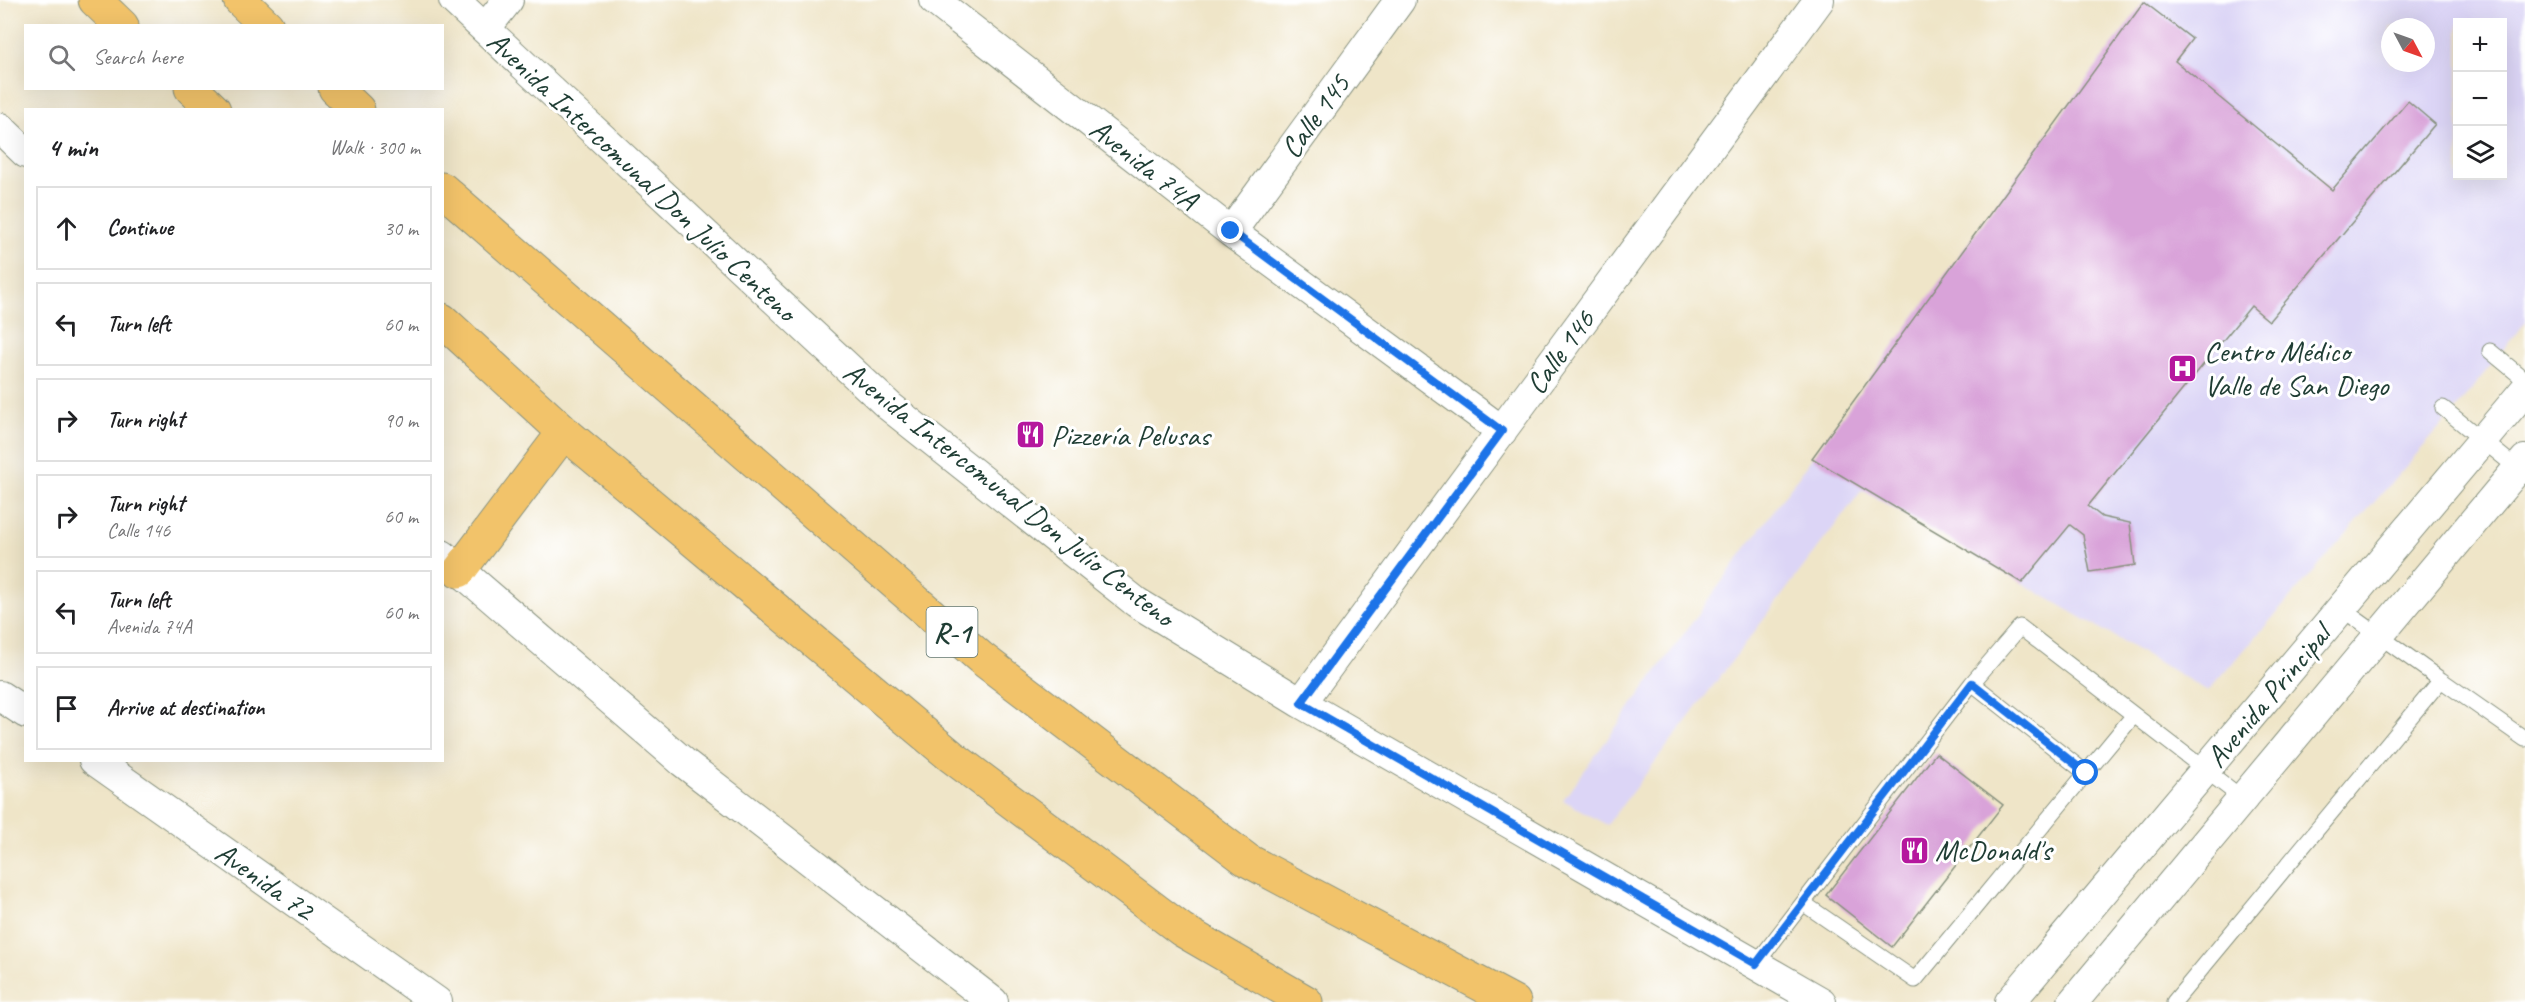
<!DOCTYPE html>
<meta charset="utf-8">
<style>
body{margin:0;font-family:Caveat,sans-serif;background:#f6f6f6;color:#202124}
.controls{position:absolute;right:18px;top:18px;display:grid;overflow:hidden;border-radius:0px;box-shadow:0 6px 24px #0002}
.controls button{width:54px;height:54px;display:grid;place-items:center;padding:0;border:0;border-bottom:2px solid #e0e0e0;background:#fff;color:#202124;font:30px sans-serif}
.compass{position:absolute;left:2381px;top:18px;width:54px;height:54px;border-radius:50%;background:#fff;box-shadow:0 6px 24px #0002;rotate:131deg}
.stop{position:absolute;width:18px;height:18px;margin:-14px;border:4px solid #1a73e8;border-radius:50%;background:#fff}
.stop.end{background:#1a73e8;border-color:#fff;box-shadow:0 2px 6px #0008}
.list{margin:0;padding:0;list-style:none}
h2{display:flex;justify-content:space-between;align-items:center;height:78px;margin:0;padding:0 24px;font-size:26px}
h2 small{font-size:20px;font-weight:400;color:#757577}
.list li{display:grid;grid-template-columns:39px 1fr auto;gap:18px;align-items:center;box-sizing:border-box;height:84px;margin:0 12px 12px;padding:0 12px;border:2px solid #e0e0e0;border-radius:0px}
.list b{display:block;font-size:22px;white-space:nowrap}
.list p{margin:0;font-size:20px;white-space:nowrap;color:#757577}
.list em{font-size:20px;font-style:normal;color:#757577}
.icon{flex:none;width:33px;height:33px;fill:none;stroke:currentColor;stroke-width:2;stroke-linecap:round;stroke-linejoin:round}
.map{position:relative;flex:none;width:2525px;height:1002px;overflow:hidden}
.search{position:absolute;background:#fff;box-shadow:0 6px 24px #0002;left:24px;top:24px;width:420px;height:66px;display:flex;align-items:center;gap:15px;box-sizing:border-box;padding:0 21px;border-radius:0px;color:#757577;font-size:22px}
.panel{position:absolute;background:#fff;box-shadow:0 6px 24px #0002;left:24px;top:108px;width:420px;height:654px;border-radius:0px}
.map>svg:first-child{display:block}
</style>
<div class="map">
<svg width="2525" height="1002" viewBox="0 0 2525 1002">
<rect width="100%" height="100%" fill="#fff"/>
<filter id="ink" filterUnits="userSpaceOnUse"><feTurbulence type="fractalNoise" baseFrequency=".0167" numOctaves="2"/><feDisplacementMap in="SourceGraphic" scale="12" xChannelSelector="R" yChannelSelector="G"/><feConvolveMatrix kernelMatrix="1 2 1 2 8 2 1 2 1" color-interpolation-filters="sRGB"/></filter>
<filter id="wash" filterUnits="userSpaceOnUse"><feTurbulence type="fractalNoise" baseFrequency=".008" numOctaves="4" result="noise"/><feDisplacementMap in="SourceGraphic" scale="24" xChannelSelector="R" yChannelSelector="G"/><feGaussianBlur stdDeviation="1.35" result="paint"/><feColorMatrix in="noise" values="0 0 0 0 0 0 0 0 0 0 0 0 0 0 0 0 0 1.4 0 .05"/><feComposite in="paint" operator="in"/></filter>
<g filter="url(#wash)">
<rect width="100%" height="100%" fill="#efe5c8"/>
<path fill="#dcd5f6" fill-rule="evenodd" d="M2145 0H2525V322L2452 414 2208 691 1862 490 1607 825 1563 800ZM2458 22H2502V176H2458ZM2390 27H2426V63H2390Z"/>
<g id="blocks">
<path fill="#d9a3d9" d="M2144 2 2192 39 2175 61 2332 190 2408 101 2435 124 2269 321 2251 306 2088 506 2102 517 2130 523 2135 565 2090 572 2083 535 2070 525 2022 583 1812 458Z
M1936 753 2003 805 1892 947 1826 895Z"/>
</g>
</g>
<g filter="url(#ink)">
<use href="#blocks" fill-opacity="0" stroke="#87917e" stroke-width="1.5"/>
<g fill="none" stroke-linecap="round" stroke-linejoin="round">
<defs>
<path id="service" d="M2490 351 2525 380
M2443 408 2518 469
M2342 609 2441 680
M1972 683 2086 773
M1803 903 1915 980 2134 715
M1756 964 1972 683 2020 627 2243 799
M2174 1002 2441 680 2525 739"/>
<path id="minor" d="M454 0 889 406 1136 602 1301 703 1821 1002
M934 0 1231 232 1502 431
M485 29 508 0
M0 128 26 153
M1231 232 1400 0
M442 555 683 762 993 1002
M0 696 26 713
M1301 703 1819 0
M94 760 437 1002
M2010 1002 2525 390
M2073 1002 2525 460"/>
<path id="primary" d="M95 0 122 26
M240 0 267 26
M191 88 214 110
M335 88 358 110
M442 189 981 658 1247 860 1514 1002
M442 320 564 432 951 756 1182 930 1306 1002
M459 571 564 432"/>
</defs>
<use href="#service" stroke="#87917e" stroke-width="17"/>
<use href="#minor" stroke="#87917e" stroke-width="32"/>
<use href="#primary" stroke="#87917e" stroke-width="35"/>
<use href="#service" stroke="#fff" stroke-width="15"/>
<use href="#minor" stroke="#fff" stroke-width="30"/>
<use href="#primary" stroke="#f2c36a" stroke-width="33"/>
</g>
</g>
<g fill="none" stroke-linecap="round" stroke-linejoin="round" filter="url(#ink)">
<path stroke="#1a73e8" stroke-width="8" d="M1231 231 1502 431 1301 703 1756 964 1972 683 2086 773"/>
</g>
<defs>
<symbol id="hospital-square" viewBox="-11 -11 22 22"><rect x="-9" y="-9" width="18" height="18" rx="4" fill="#b5179e" stroke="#fff"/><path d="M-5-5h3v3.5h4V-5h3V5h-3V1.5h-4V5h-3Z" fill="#fff"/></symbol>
<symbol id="restaurant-square" viewBox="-11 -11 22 22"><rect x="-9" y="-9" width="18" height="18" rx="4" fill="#b5179e" stroke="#fff"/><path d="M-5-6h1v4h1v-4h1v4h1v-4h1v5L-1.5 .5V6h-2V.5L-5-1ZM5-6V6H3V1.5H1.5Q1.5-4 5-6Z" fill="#fff"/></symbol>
</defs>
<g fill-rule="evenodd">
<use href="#hospital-square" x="2166" y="352" width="33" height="33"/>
<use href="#restaurant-square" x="1014" y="418" width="33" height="33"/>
<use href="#restaurant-square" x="1898" y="834" width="33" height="33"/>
</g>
<g text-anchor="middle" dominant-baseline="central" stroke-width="6" stroke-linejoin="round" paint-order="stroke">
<rect fill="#fff" stroke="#627771" stroke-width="1.5" x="926.5" y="607" width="51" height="50" rx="4.5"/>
<g font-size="28" font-weight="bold" fill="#1f3d34">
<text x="952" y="632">R-1</text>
</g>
<g font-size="30" fill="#1f3d34" stroke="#fff">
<text transform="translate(1315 116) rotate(-54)">Calle 145</text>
<text transform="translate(1144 164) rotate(38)">Avenida 74A</text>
<text transform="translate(642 176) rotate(43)">Avenida Intercomunal Don Julio Centeno</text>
<text transform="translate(1560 352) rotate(-54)">Calle 146</text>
<text transform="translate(1009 494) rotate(38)">Avenida Intercomunal Don Julio Centeno</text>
<text transform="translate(2268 696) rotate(-50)">Avenida Principal</text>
<text transform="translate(265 881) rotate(35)">Avenida 72</text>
</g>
<g font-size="30" fill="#1f3d34" stroke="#fff" text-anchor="start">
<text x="2204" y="351">Centro Médico<tspan x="2204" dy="34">Valle de San Diego</tspan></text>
<text x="1051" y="435">Pizzería Pelusas</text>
<text x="1935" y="850">McDonald's</text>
</g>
</g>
</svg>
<div class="controls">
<button>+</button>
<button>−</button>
<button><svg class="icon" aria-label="layers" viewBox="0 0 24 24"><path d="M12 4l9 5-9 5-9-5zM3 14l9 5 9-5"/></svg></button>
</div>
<svg class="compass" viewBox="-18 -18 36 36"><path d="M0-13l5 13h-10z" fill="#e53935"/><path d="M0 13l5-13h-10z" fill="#757577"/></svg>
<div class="stop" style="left:2086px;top:773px"></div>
<div class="stop end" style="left:1231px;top:231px"></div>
<div class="search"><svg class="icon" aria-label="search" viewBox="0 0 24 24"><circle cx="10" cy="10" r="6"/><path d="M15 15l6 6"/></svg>Search here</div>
<section class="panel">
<h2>4 min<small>Walk · 300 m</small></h2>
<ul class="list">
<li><svg class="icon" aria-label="ahead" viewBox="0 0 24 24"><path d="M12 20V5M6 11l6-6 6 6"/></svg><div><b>Continue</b></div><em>30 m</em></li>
<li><svg class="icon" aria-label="left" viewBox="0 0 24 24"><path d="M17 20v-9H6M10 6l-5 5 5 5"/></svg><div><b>Turn left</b></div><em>60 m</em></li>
<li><svg class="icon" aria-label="right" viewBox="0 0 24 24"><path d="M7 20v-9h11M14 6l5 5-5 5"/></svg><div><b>Turn right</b></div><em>90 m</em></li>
<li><svg class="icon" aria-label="right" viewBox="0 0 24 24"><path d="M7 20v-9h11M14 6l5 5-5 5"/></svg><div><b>Turn right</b><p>Calle 146</p></div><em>60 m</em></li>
<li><svg class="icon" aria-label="left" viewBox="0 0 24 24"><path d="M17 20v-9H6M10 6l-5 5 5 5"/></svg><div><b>Turn left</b><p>Avenida 74A</p></div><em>60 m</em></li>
<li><svg class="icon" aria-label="arrive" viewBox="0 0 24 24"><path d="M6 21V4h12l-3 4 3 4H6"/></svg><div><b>Arrive at destination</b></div></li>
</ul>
</section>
</div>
